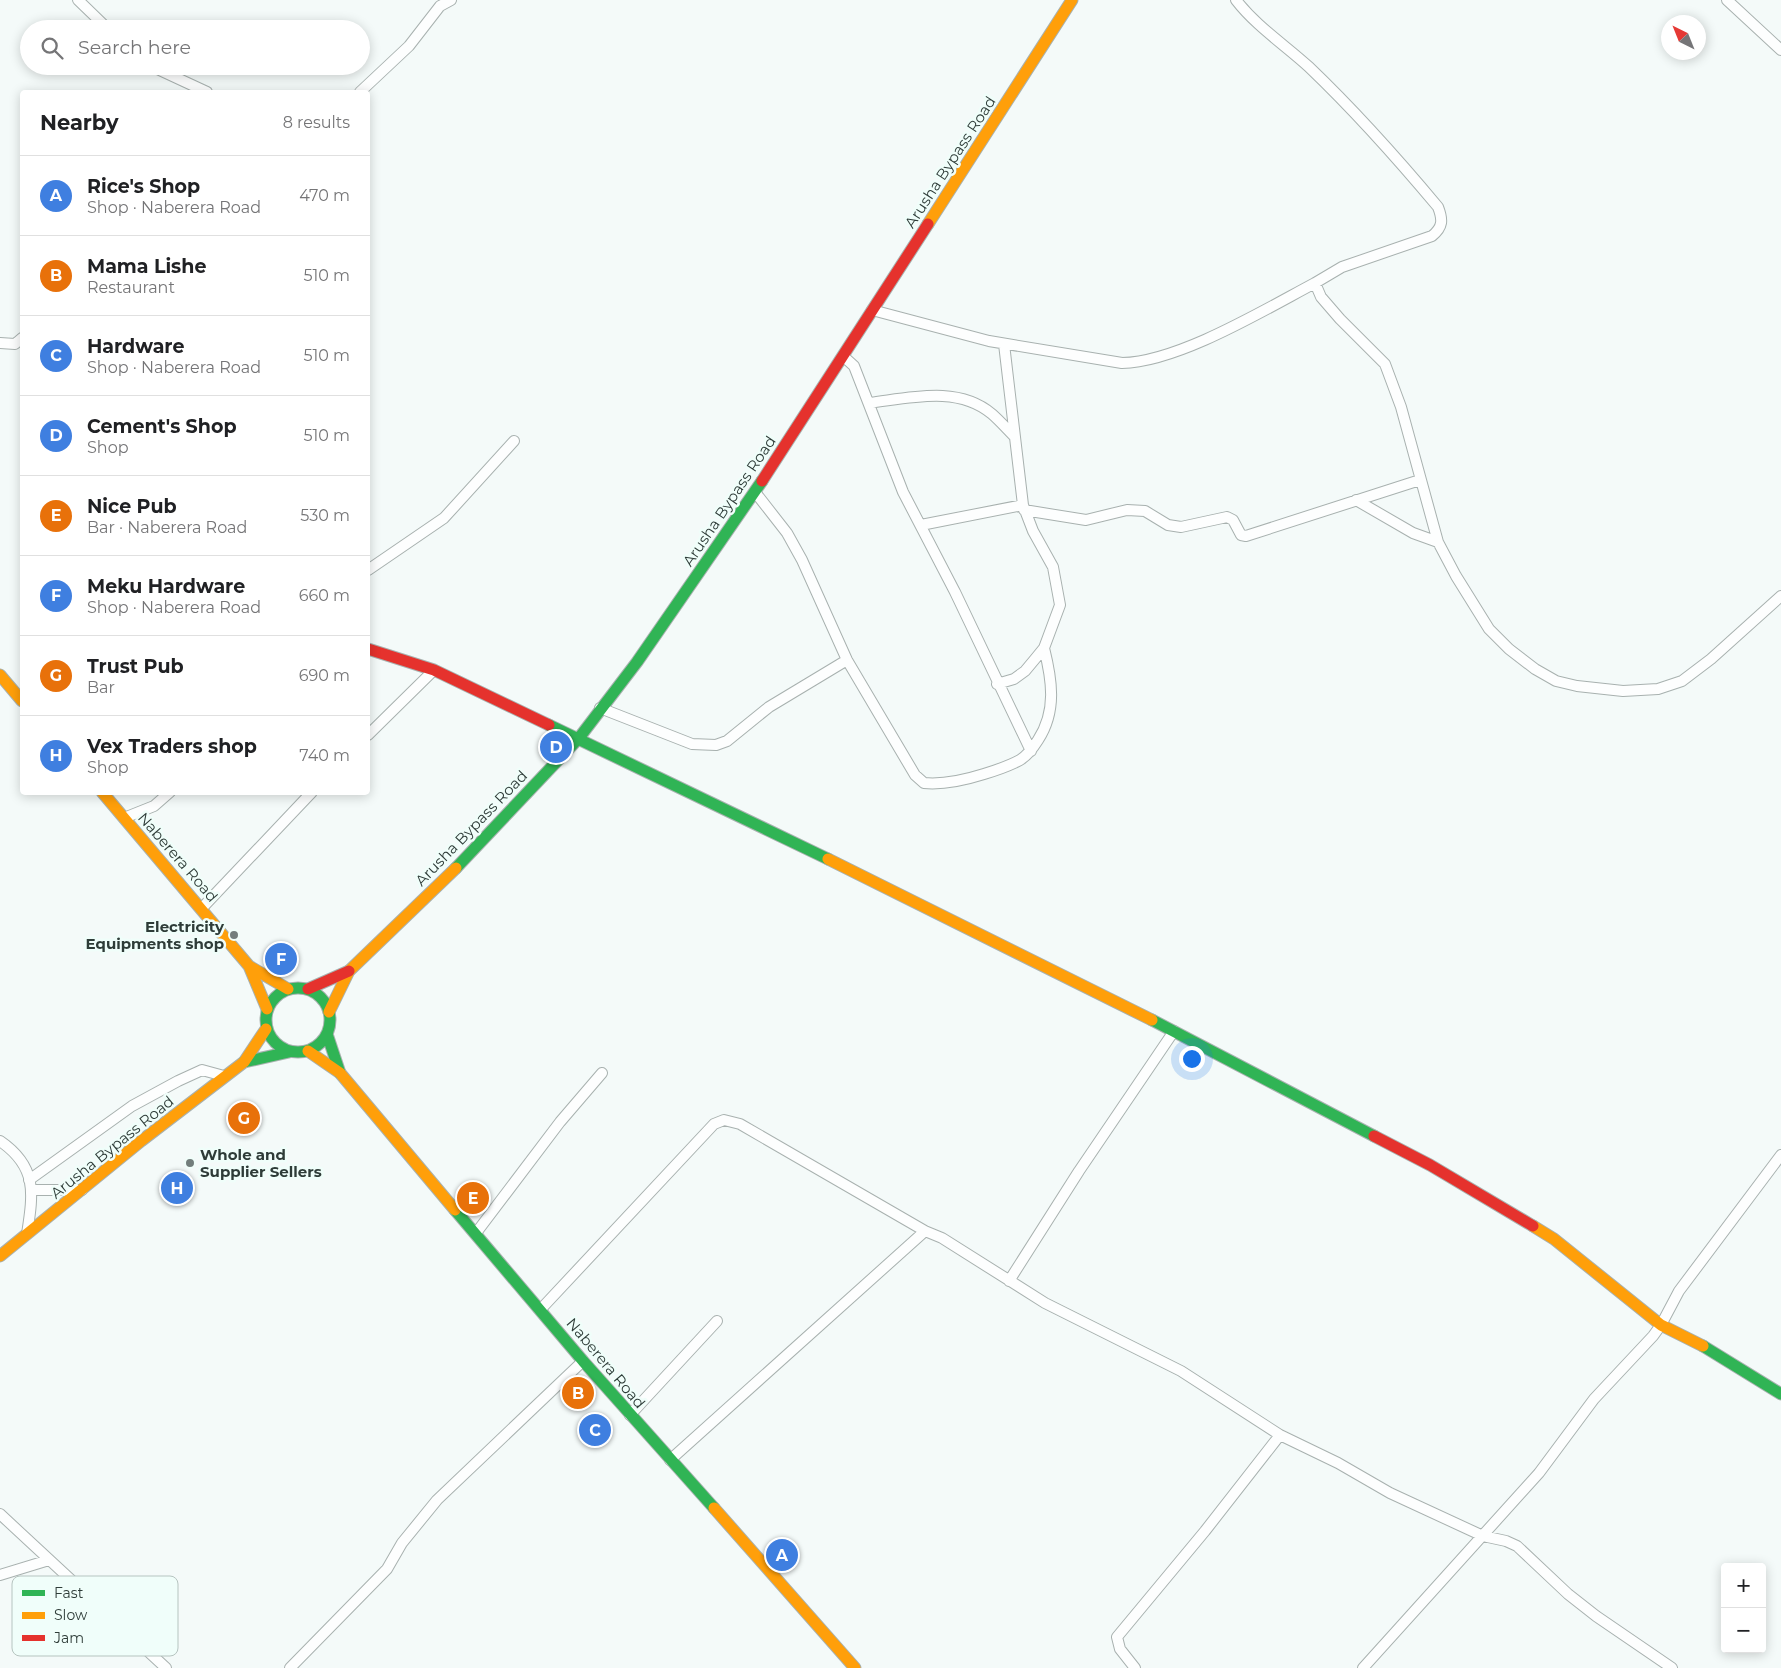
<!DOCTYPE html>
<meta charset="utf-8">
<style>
body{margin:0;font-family:Montserrat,sans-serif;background:#f6f6f6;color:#202124}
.controls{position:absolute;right:15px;bottom:15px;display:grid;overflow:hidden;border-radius:5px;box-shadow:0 2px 12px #0003}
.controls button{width:45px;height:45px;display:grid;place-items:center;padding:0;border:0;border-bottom:1px solid #e0e0e0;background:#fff;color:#202124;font:25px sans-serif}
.compass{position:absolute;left:1661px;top:15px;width:45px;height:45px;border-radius:50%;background:#fff;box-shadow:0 2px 12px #0003;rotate:317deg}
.you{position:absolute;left:1191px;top:1058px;width:18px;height:18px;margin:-12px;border:4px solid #fff;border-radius:50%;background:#1a73e8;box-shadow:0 0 0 8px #1a73e833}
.badge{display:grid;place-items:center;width:32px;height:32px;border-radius:50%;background:#0f766e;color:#fff;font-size:16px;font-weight:700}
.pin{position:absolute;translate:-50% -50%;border:2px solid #fff;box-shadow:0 1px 5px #0006}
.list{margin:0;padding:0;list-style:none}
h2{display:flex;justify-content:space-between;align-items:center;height:65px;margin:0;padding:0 20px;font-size:21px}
h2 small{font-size:16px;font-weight:400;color:#757577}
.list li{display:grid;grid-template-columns:32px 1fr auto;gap:15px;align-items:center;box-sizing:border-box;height:80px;padding:0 20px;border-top:1px solid #e0e0e0}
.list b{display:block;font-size:19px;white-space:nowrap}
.list p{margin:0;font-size:16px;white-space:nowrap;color:#757577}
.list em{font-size:16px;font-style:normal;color:#757577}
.icon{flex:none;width:28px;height:28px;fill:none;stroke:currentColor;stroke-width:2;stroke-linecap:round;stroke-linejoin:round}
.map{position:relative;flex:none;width:1781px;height:1668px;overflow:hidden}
.search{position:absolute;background:#fff;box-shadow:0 2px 12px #0003;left:20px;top:20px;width:350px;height:55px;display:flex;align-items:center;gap:12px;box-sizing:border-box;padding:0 18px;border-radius:28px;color:#757577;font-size:19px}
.panel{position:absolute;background:#fff;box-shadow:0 2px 12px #0003;left:20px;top:90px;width:350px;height:705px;border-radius:5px}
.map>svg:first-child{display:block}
</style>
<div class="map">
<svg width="1781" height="1668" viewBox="0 0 1781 1668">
<rect width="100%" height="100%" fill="#f4faf9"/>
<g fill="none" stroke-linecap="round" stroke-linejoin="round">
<defs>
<path id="street" d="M78 0 108 29
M1236 0C1256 26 1285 45 1309 67 1355 111 1397 158 1438 207 1443 220 1443 227 1432 236L1342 267 1315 283 1321 297 1340 319 1385 364 1401 407 1438 542 1456 576 1489 629 1509 649 1535 669 1556 681 1577 686 1623 691 1658 689 1682 681 1711 659 1781 596
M1727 0 1781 50
M151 66 207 92
M360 92 409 46 440 6 451 0
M872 310 989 341 1122 363C1178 362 1264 310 1315 283
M0 343 15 344 22 338
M843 356 854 366 903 492 955 592 1031 751
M869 403C910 398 958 385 992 414 1000 421 1007 429 1014 436
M755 492 787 533 802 560 847 660 915 775 924 783C945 785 965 780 984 774 997 770 1009 766 1020 760 1028 755 1033 748 1038 740 1057 711 1052 680 1044 648
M1356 500 1413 533 1438 542
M1024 510 1086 520 1127 510 1145 511 1168 525 1181 527 1227 517 1233 520 1241 535 1246 536 1420 480
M921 525 1023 505
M368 570 444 518 514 441
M997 684 1014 679 1025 671 1035 659 1044 648 1060 605 1053 567 1033 531 1023 505 1004 344
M600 708 692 744 716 745 727 741 769 707 847 660
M368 735 434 670
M124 818 154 806 170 792
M202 908 312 792
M0 1141C38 1167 33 1194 27 1234
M29 1180 132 1106 178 1081 202 1070 224 1076
M33 1190H82
M476 1233 560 1122 602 1073
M1009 1281 1079 1171 1174 1031
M541 1309 714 1124 724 1120 740 1124 925 1231 942 1238 1045 1303 1181 1371 1280 1435 1338 1463 1390 1493 1483 1536 1506 1541 1517 1546 1568 1594 1596 1616 1672 1668
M630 1415 717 1321
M670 1460 925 1231
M0 1514 166 1668
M0 1575 49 1560
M290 1668 387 1569 402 1543 437 1500 583 1361
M1135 1668 1120 1649 1117 1637 1205 1531 1280 1435
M1363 1668 1539 1473 1594 1399 1653 1336 1661 1325 1679 1291 1781 1155"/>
<path id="fast" d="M549 725 828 859
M456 868 579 738 637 662 762 481
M266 1020a32 32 0 1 1 64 0a32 32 0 1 1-64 0Z
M1152 1020 1374 1136
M327 1034 340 1073
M244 1062 289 1052
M455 1210 583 1361 714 1508
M1703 1346 1781 1394"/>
<path id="slow" d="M928 224 1072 0
M0 675 22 701
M102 792 249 966 267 1009
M828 859 1152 1020
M249 966 288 989
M329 1012 349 971 456 868
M308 1051 340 1073 455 1210
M1533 1226 1554 1239 1661 1325 1703 1346
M0 1256 141 1141 244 1062 266 1029
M714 1508 855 1668"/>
<path id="jam" d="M762 481 928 224
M368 649 434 670 549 725
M308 989 349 971
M1374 1136 1430 1165 1533 1226"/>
</defs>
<use href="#street" stroke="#a8b1af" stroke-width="12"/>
<use href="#fast" stroke="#a8b1af" stroke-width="13"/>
<use href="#slow" stroke="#a8b1af" stroke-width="13"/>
<use href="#jam" stroke="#a8b1af" stroke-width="13"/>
<use href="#street" stroke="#fdfefe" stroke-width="10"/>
<use href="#fast" stroke="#30b455" stroke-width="11"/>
<use href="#slow" stroke="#ff9f0a" stroke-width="11"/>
<use href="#jam" stroke="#e5322d" stroke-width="11"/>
</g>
<g fill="#737e7c" stroke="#f0fefa" stroke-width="2">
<circle cx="234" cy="935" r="5"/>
<circle cx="190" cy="1163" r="5"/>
</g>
<g text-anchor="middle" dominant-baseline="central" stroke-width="5" stroke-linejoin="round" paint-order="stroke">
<g font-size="15" fill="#2e3c38" stroke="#f0fefa">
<text transform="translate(950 162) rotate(-57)">Arusha Bypass Road</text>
<text transform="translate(729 501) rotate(-56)">Arusha Bypass Road</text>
<text transform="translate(471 828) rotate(-46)">Arusha Bypass Road</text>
<text transform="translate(178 857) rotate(49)">Naberera Road</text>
<text transform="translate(112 1147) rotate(-39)">Arusha Bypass Road</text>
<text transform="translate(606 1363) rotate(50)">Naberera Road</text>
</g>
<g font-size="15" font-weight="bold" fill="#2e3c38" stroke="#f0fefa" text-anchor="end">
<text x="224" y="926">Electricity<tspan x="224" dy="17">Equipments shop</tspan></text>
<text x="200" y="1154" text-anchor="start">Whole and<tspan x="200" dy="17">Supplier Sellers</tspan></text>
</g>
</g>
<rect x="12" y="1576" width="166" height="80" rx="8" fill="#f0fefa" stroke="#b6c4c0" stroke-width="1"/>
<rect x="22" y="1590" width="23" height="6" fill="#30b455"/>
<rect x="22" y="1612" width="23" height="7" fill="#ff9f0a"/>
<rect x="22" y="1635" width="23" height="6" fill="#e5322d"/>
<g font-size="14" fill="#2e3c38">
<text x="54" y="1598">Fast</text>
<text x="54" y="1620">Slow</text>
<text x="54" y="1643">Jam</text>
</g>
</svg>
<div class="controls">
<button>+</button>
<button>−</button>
</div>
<svg class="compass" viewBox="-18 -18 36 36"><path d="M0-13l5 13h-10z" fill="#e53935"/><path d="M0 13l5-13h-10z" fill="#757577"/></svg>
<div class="you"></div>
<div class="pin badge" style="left:782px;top:1555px;background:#3f7fe0">A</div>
<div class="pin badge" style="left:578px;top:1393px;background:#e8710a">B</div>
<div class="pin badge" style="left:595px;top:1430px;background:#3f7fe0">C</div>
<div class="pin badge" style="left:556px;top:747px;background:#3f7fe0">D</div>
<div class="pin badge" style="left:473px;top:1198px;background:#e8710a">E</div>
<div class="pin badge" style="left:281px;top:959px;background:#3f7fe0">F</div>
<div class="pin badge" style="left:244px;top:1118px;background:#e8710a">G</div>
<div class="pin badge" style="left:177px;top:1188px;background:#3f7fe0">H</div>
<div class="search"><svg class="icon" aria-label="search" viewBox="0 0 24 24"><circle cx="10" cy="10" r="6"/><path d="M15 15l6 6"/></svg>Search here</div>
<section class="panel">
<h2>Nearby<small>8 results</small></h2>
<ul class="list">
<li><span class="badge" style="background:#3f7fe0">A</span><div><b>Rice's Shop</b><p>Shop · Naberera Road</p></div><em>470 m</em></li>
<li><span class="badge" style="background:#e8710a">B</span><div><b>Mama Lishe</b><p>Restaurant</p></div><em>510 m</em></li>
<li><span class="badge" style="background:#3f7fe0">C</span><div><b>Hardware</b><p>Shop · Naberera Road</p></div><em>510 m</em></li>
<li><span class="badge" style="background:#3f7fe0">D</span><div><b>Cement's Shop</b><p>Shop</p></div><em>510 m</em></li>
<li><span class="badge" style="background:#e8710a">E</span><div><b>Nice Pub</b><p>Bar · Naberera Road</p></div><em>530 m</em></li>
<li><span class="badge" style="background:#3f7fe0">F</span><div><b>Meku Hardware</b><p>Shop · Naberera Road</p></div><em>660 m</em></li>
<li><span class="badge" style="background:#e8710a">G</span><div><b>Trust Pub</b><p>Bar</p></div><em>690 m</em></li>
<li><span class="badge" style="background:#3f7fe0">H</span><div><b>Vex Traders shop</b><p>Shop</p></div><em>740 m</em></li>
</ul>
</section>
</div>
